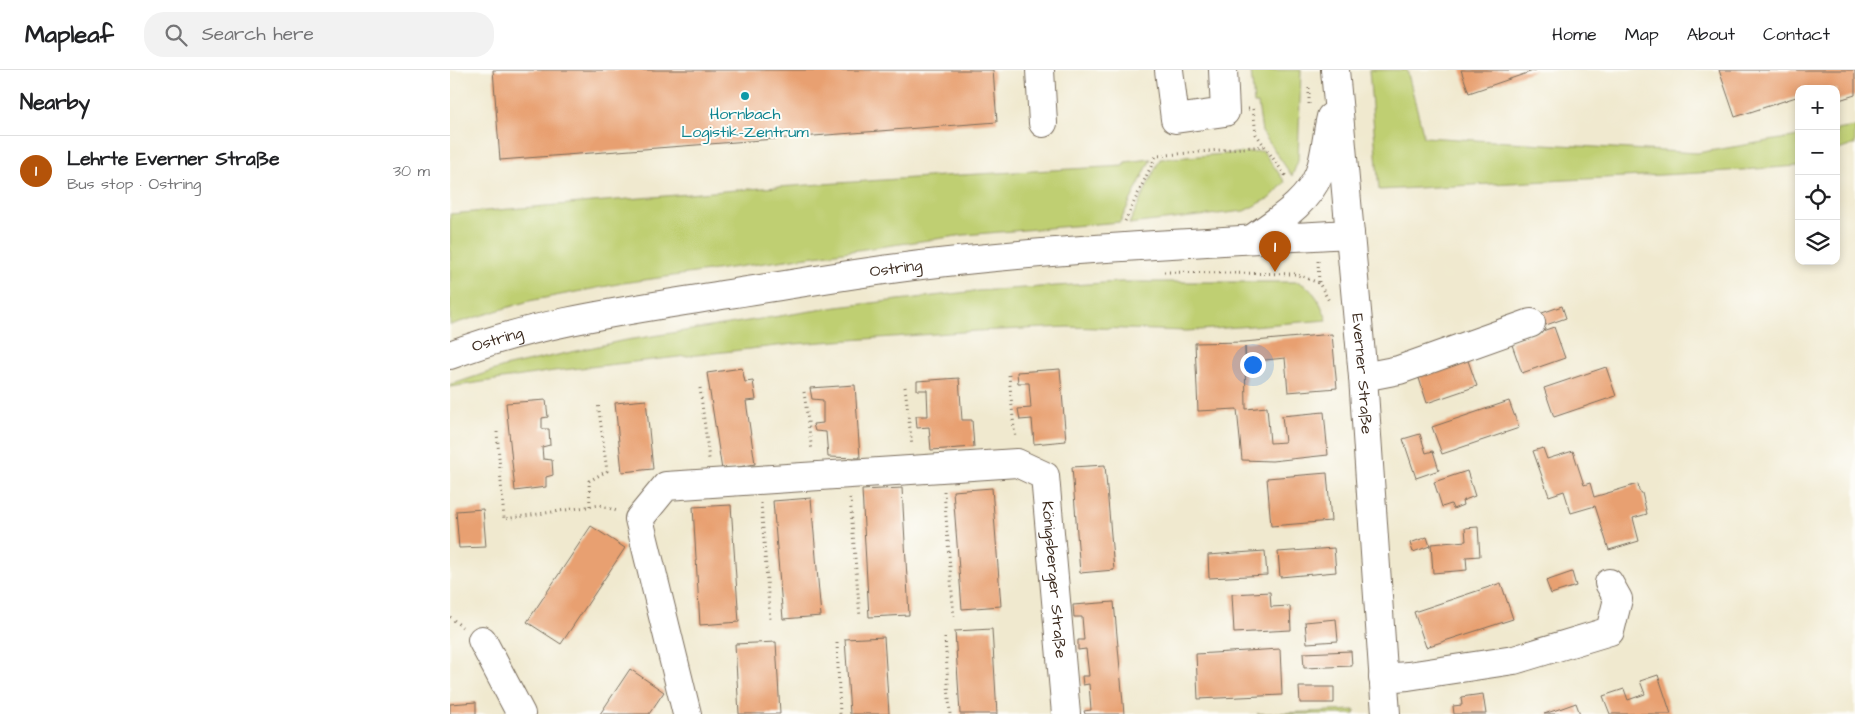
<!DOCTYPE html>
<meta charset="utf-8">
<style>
body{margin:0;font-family:"Architects Daughter",sans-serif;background:#f2f2f2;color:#202124}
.controls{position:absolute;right:15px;top:15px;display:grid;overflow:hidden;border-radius:10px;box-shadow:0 2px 8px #0003}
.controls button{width:45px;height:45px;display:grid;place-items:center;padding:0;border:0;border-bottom:1px solid #e0e0e0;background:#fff;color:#202124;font:25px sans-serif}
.you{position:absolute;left:802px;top:294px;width:18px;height:18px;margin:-12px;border:4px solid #fff;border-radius:50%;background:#1a73e8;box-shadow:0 0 0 8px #1a73e833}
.badge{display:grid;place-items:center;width:32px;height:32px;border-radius:50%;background:#b45309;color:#fff;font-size:16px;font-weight:700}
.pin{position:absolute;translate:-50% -41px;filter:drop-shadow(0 1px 2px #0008)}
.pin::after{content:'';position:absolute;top:26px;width:18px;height:15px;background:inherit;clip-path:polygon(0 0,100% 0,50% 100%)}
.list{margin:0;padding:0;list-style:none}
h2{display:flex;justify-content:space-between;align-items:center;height:65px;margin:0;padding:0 20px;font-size:21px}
h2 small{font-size:16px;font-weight:400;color:#757577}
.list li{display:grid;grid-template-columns:32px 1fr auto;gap:15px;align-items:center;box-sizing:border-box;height:70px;padding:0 20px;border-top:1px solid #e0e0e0}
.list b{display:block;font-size:19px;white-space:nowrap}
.list p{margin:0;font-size:16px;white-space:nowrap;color:#757577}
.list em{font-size:16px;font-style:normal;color:#757577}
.icon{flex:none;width:28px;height:28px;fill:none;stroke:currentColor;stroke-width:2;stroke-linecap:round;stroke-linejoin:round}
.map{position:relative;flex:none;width:1405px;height:644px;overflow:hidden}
header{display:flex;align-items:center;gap:30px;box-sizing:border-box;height:70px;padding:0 25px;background:#fff;border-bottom:1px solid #e0e0e0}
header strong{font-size:24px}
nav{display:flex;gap:28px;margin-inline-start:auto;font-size:18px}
.search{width:350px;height:45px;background:#f2f2f2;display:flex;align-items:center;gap:12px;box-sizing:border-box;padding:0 18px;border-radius:20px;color:#757577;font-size:19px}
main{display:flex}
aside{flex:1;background:#fff}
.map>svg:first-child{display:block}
</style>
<header>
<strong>Mapleaf</strong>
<div class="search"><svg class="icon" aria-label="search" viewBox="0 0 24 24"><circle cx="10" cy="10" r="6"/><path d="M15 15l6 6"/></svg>Search here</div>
<nav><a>Home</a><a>Map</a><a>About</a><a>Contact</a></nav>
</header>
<main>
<aside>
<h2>Nearby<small></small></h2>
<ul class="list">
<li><span class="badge">1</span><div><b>Lehrte Everner Straße</b><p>Bus stop · Ostring</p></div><em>30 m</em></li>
</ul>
</aside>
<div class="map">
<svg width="1405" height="644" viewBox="0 0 1405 644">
<rect width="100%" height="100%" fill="#fdfcf7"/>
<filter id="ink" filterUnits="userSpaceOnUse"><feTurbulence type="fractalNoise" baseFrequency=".02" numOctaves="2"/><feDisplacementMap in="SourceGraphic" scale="10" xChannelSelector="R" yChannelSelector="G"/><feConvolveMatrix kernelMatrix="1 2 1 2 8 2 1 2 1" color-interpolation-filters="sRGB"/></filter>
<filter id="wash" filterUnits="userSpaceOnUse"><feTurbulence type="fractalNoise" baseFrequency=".0096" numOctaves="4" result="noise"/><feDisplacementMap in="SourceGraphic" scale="20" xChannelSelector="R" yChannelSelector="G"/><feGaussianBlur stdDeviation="1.12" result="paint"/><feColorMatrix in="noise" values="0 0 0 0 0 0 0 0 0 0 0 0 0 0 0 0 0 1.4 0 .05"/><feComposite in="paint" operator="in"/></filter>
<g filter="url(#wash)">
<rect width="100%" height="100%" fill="#f0e9cf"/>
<path fill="#bfcf72" stroke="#7d7c48" d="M801 0H851L848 91 842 106 812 62 808 34H804Z
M919 0H957L974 67 1247 83 1349 66V96L1248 103 929 120Z
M1405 57V74L1386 81V60Z
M813 81 835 112 820 128 794 141 679 154 710 89Z
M701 89 670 152 514 165 173 213 79 231 0 255V144L298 119 493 106 674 96 675 92Z
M670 212H849C866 221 870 232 877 250L737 261 618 257 526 261 344 274 104 301 0 317V315L54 297 171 271 387 237 527 221Z
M905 640V644H807Z"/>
<g id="blocks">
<path fill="#e8a071" d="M43 0H543L547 52 50 90Z
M1011 0H1086L1019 23Z
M1269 0H1405V25L1386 31V19H1349V26L1285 47Z
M1112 236 1116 248 1096 255 1092 243Z
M1104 257 1115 288 1072 303 1061 272Z
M882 264 887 318 838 322 835 288 796 292 795 277 796 339 817 337 820 373 835 372 832 346 874 342 878 385 822 391 792 390 787 339 748 341 745 273 794 272Z
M1016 285 1027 316 977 333 967 302Z
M1156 297 1166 326 1104 347 1094 318Z
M292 298 295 312 303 311 306 330 296 331 305 394 272 400 257 303Z
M610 299 616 371 584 374 582 349 570 350 568 339 581 338 579 313H568L567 302Z
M509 308 512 350H522L524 377 481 380 479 357 467 358 466 346H478L477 320H467V311Z
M405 315 410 388 378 387 376 362 365 361 363 354 373 353V330L362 329 360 318Z
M96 330 98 347 92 348V359H99L100 375 92 377 93 389 102 390 103 405 96 407V417L65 421 56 333Z
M196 330 203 399 172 402 165 333Z
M1059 331 1069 358 992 384 982 357Z
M970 364 976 383 983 381 989 400 966 408 953 369Z
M1093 378 1097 389 1123 381 1134 415 1140 413 1144 427 1188 414 1189 421 1192 423 1197 444 1183 448 1189 471 1159 480 1145 436 1121 443 1114 421 1099 426 1083 381Z
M655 395 664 500 630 503 622 397Z
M1017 401 1025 426 1012 431 1013 435 1003 439 1001 434 992 437 984 412Z
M877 403 881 451 821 456 817 408Z
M452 418 459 545 419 547 412 420Z
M542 418 551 536 512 539 503 421Z
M361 428 371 546 333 549 323 431Z
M281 435 289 552 250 555 243 437Z
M33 439 36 477 9 478 6 441Z
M141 456 175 478 111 574 77 552Z
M1028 457 1030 486 1016 487 1017 500 983 503 981 474 1016 471 1015 458Z
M977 467 980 476 963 482 960 473Z
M884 478 886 502 830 507 828 482Z
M815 481 817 505 759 508 758 485Z
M1122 502 1126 516 1101 524 1096 511Z
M1051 513 1063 549 976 577 964 542Z
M820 522 821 537 840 536 841 560 784 563 782 524Z
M664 532 674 644H635L634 641 641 640 639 614 633 615 632 606H639L636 579 628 580V570H634L632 547H624L623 535Z
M886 549 888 571 857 573 855 552Z
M542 559 547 644H510L505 561Z
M434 567 439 644H400L395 569Z
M326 572 330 644H289L285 574Z
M830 579 832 625 748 629 746 584Z
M901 581 902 596 854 598 853 583Z
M180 599 214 622 199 644H150Z
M1208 605 1221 644H1160L1153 626 1174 619 1178 630 1195 624 1190 611Z
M849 617H884V633H850Z
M1033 624 1036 644H1004L1003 636 1012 635 1011 627Z
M26 632V644H0V634Z
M1126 633 1130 644H1094L1112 638Z"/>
</g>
</g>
<g filter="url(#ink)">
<use href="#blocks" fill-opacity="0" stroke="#7a6d5c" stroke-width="1"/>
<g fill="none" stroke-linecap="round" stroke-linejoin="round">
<defs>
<g id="minor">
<path d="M590 0 593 53"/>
<path d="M719 0 725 49 775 42 773 0"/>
<path id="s1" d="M885 0 913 307 936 644"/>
<path d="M802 169C826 151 857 134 869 104 875 89 877 63 881 47"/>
<path id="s2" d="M0 285C87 252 181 240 272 225 338 215 405 203 471 195 614 178 757 172 900 164"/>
<path d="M913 307 949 300 1081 253"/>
<path d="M32 570 71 644"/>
<path d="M933 608 958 606 1064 590 1160 561 1168 529 1159 513"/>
<path id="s3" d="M237 644 189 449 216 416 567 393 595 406 616 644"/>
</g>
</defs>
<use href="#minor" stroke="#7a6d5c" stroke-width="30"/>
<path stroke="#7a6d5c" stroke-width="3" stroke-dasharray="1 4" stroke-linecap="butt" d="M859 34V16
M798 39H803L806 64 837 108
M675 151 706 86 814 76
M868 191 869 213 879 231
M714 202 845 204 869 213
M559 305 565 369
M455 317 462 376
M250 318 259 389
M354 322 362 381
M47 362 54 449 150 435 167 441
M494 421 504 548
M400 428 410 547
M311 433 320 549
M140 436 139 411 157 401 148 333
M0 547 12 557
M495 568 500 644
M387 573 390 644"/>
<use href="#minor" stroke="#fff" stroke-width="28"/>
</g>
</g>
<circle fill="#0f9aa8" stroke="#fdfcf7" stroke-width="2" cx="295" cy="26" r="5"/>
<g text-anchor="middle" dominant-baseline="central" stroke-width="4" stroke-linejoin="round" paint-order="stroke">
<g font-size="16" fill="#0d838f" stroke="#fdfcf7">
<text x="295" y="44">Hornbach<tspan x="295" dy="18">Logistik-Zentrum</tspan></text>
</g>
<g font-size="16" fill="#3b2a1e" stroke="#fdfcf7">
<text stroke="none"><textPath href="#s2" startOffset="455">Ostring</textPath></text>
<text stroke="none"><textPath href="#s2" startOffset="50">Ostring</textPath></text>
<text stroke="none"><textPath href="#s1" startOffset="305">Everner Straße</textPath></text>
<text stroke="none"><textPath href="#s3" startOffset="730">Königsberger Straße</textPath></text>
</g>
</g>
</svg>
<div class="controls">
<button>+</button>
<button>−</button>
<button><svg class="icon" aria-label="locate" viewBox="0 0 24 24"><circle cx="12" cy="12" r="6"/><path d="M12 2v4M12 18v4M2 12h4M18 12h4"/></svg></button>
<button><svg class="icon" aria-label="layers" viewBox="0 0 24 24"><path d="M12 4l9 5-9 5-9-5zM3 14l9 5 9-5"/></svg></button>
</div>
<div class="you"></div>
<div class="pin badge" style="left:825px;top:202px">1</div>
</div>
</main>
